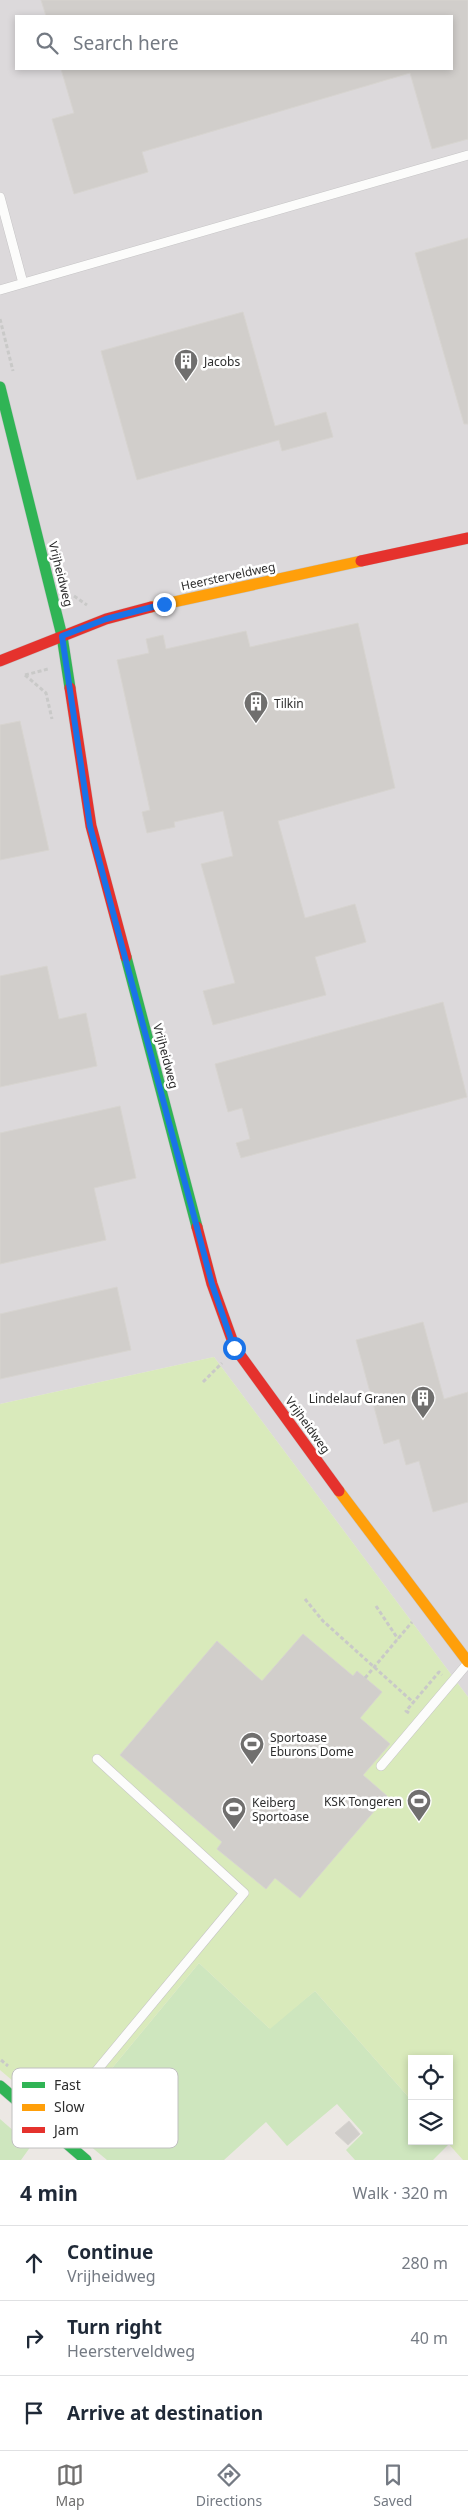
<!DOCTYPE html>
<meta charset="utf-8">
<style>
body{margin:0;font-family:"Noto Sans",sans-serif;background:#f6f6f7;color:#1f2937}
.controls{position:absolute;right:15px;bottom:15px;display:grid;overflow:hidden;border-radius:0px;box-shadow:0 2px 8px #0003}
.controls button{width:45px;height:45px;display:grid;place-items:center;padding:0;border:0;border-bottom:1px solid #e0e1e3;background:#fff;color:#1f2937;font:25px sans-serif}
.stop{position:absolute;width:15px;height:15px;margin:-11px;border:4px solid #1a73e8;border-radius:50%;background:#fff}
.stop.end{background:#1a73e8;border-color:#fff;box-shadow:0 1px 5px #0008}
.list{margin:0;padding:0;list-style:none}
h2{display:flex;justify-content:space-between;align-items:center;height:65px;margin:0;padding:0 20px;font-size:21px}
h2 small{font-size:16px;font-weight:400;color:#747a83}
.list li{display:grid;grid-template-columns:32px 1fr auto;gap:15px;align-items:center;box-sizing:border-box;height:75px;padding:0 20px;border-top:1px solid #e0e1e3}
.list b{display:block;font-size:19px;white-space:nowrap}
.list p{margin:0;font-size:16px;white-space:nowrap;color:#747a83}
.list em{font-size:16px;font-style:normal;color:#747a83}
.icon{flex:none;width:28px;height:28px;fill:none;stroke:currentColor;stroke-width:2;stroke-linecap:round;stroke-linejoin:round}
.map{position:relative;flex:none;width:468px;height:2160px;overflow:hidden}
.search{position:absolute;background:#fff;box-shadow:0 2px 8px #0003;left:15px;right:15px;top:15px;height:55px;display:flex;align-items:center;gap:12px;box-sizing:border-box;padding:0 18px;border-radius:0px;color:#747a83;font-size:19px}
.sheet{height:290px;background:#fff}
nav{display:flex;justify-content:space-around;align-items:center;box-sizing:border-box;height:70px;border-top:1px solid #e0e1e3;background:#fff;font-size:14px;color:#747a83}
nav a{display:grid;justify-items:center;gap:2px}
nav .on{color:#706f6e}
.map>svg:first-child{display:block}
</style>
<div class="map">
<svg width="468" height="2160" viewBox="0 0 468 2160">
<rect width="100%" height="100%" fill="#ece8e4"/>
<path fill="#dcd9db" fill-rule="evenodd" d="M0 0H468V1697L214 1357 0 1404ZM16 16H452V69H16Z"/>
<path fill="#cee6be" d="M199 1963 269 2028 315 1991 412 2101V2141H446L449 2144 433 2160H355L346 2150 363 2133 337 2104 287 2146 266 2122 224 2160H107L65 2125Z
M0 2119 31 2146 21 2160H0Z"/>
<path fill="#d9eabb" d="M214 1357 468 1697V2160H463L446 2141H449V2059H412V2101L315 1991 270 2029 199 1963 65 2125 0 2070V1404Z"/>
<path fill="#d1cecb" stroke="#d7d4d0" d="M41 0H468V139L432 149 410 73 142 152 148 172 74 194 52 119 74 113 61 69H452V16H46Z
M468 238V424H464L415 253Z
M243 312 275 426 326 412 333 437 282 451 279 440 137 480 101 351Z
M358 623 395 788 278 821 305 918 355 904 366 942 315 957 326 995 213 1025 203 991 235 983 201 864 233 856 223 811 174 822 175 827 147 833 142 812 150 810 117 660 149 653 146 639 163 635 166 649 246 631 250 647Z
M20 721 49 850 0 860V725Z
M47 966 59 1019 86 1013 97 1066 0 1087V976Z
M443 1002 467 1097 241 1158 236 1143 250 1139 242 1108 228 1112 215 1064Z
M120 1106 136 1178 94 1188 106 1240 0 1264V1133Z
M117 1287 131 1350 0 1379V1314Z
M423 1322 444 1399 468 1392V1502L433 1512 419 1461 406 1465 399 1439 384 1444 356 1340Z
M303 1634 353 1676 357 1671 382 1692 360 1718 390 1744 363 1775 387 1796 300 1898 275 1878 266 1889 217 1849 222 1842 120 1755 217 1641 262 1681Z
M349 2121 360 2134 348 2145 335 2133Z"/>
<g fill="none" stroke-linecap="round" stroke-linejoin="round">
<defs>
<path id="lane" d="M0 197 23 283
M0 290 468 155
M381 1766 468 1663
M49 2128 244 1893 97 1759"/>
<path id="fast" d="M0 387 62 636 70 688
M126 957 197 1227
M0 2086 86 2160"/>
<path id="slow" d="M151 607 361 561
M339 1491 468 1662"/>
<path id="jam" d="M361 561 468 538
M0 661 106 619 151 607
M70 688 91 826 126 957
M197 1227 212 1284 235 1348 339 1491"/>
</defs>
<use href="#lane" stroke="#c5c4c5" stroke-width="10"/>
<use href="#fast" stroke="#c5c4c5" stroke-width="12"/>
<use href="#slow" stroke="#c5c4c5" stroke-width="12"/>
<use href="#jam" stroke="#c5c4c5" stroke-width="12"/>
<path stroke="#c9c9c8" stroke-width="3" stroke-dasharray="4 2.5" stroke-linecap="butt" d="M0 319 13 371
M74 596 87 605
M25 675 46 693 52 719
M25 675 48 669
M203 1382 222 1363
M305 1599 323 1621 414 1703
M376 1606 398 1639
M365 1678 412 1622
M409 1713 406 1711 439 1672 442 1675
M1 2060 8 2066"/>
<use href="#lane" stroke="#fcfcfb" stroke-width="9"/>
<use href="#fast" stroke="#30b455" stroke-width="11"/>
<use href="#slow" stroke="#ff9f0a" stroke-width="11"/>
<use href="#jam" stroke="#e5322d" stroke-width="11"/>
</g>
<g fill="none" stroke-linecap="round" stroke-linejoin="round">
<path stroke="#1a73e8" stroke-width="6" d="M164 604 106 619 62 636 90 826 212 1284 234 1348"/>
</g>
<defs>
<symbol id="building-pin" viewBox="-11 -11 22 30"><path d="M0 17L-7.5 6A9.5 9.5 0 1 1 7.5 6Z" fill="#706f6e" stroke="#fff"/><path d="M-4-6H4V6H1V3H-1V6H-4ZM-2.5-4.3h1.7v1.8h-1.7ZM.8-4.3h1.7v1.8H.8ZM-2.5-1h1.7V.8h-1.7ZM.8-1h1.7V.8H.8Z" fill="#fff"/></symbol>
<symbol id="stadium-pin" viewBox="-11 -11 22 30"><path d="M0 17L-7.5 6A9.5 9.5 0 1 1 7.5 6Z" fill="#706f6e" stroke="#fff"/><path d="M0-5a6.5 5 0 1 0 0 10a6.5 5 0 1 0 0-10ZM-3.5-1.8h7v3.6h-7Z" fill="#fff"/></symbol>
</defs>
<g fill-rule="evenodd">
<use href="#building-pin" x="172" y="347" width="28" height="38"/>
<use href="#building-pin" x="242" y="689" width="28" height="38"/>
<use href="#building-pin" x="409" y="1384" width="28" height="38"/>
<use href="#stadium-pin" x="238" y="1730" width="28" height="38"/>
<use href="#stadium-pin" x="405" y="1787" width="28" height="38"/>
<use href="#stadium-pin" x="220" y="1795" width="28" height="38"/>
</g>
<g text-anchor="middle" dominant-baseline="central" stroke-width="5" stroke-linejoin="round" paint-order="stroke">
<g font-size="12" fill="#2e2e2e" stroke="#fff" text-anchor="start">
<text x="204" y="361">Jacobs</text>
<text x="274" y="703">Tilkin</text>
<text x="406" y="1398" text-anchor="end">Lindelauf Granen</text>
<text x="270" y="1737">Sportoase<tspan x="270" dy="14">Eburons Dome</tspan></text>
<text x="402" y="1801" text-anchor="end">KSK Tongeren</text>
<text x="252" y="1802">Keiberg<tspan x="252" dy="14">Sportoase</tspan></text>
</g>
<g font-size="12" fill="#2e2e2e" stroke="#fff">
<text transform="translate(61 574) rotate(76)">Vrijheidweg</text>
<text transform="translate(228 576) rotate(-12)">Heersterveldweg</text>
<text transform="translate(166 1056) rotate(75)">Vrijheidweg</text>
<text transform="translate(308 1425) rotate(54)">Vrijheidweg</text>
</g>
</g>
<rect x="12" y="2068" width="166" height="80" rx="8" fill="#fff" stroke="#c0c0c0" stroke-width="1"/>
<rect x="22" y="2082" width="23" height="6" fill="#30b455"/>
<rect x="22" y="2104" width="23" height="7" fill="#ff9f0a"/>
<rect x="22" y="2127" width="23" height="6" fill="#e5322d"/>
<g font-size="14" fill="#2e2e2e">
<text x="54" y="2090">Fast</text>
<text x="54" y="2112">Slow</text>
<text x="54" y="2135">Jam</text>
</g>
</svg>
<div class="controls">
<button><svg class="icon" aria-label="locate" viewBox="0 0 24 24"><circle cx="12" cy="12" r="6"/><path d="M12 2v4M12 18v4M2 12h4M18 12h4"/></svg></button>
<button><svg class="icon" aria-label="layers" viewBox="0 0 24 24"><path d="M12 4l9 5-9 5-9-5zM3 14l9 5 9-5"/></svg></button>
</div>
<div class="stop" style="left:234px;top:1348px"></div>
<div class="stop end" style="left:164px;top:604px"></div>
<div class="search"><svg class="icon" aria-label="search" viewBox="0 0 24 24"><circle cx="10" cy="10" r="6"/><path d="M15 15l6 6"/></svg>Search here</div>
</div>
<section class="sheet">
<h2>4 min<small>Walk · 320 m</small></h2>
<ul class="list">
<li><svg class="icon" aria-label="ahead" viewBox="0 0 24 24"><path d="M12 20V5M6 11l6-6 6 6"/></svg><div><b>Continue</b><p>Vrijheidweg</p></div><em>280 m</em></li>
<li><svg class="icon" aria-label="right" viewBox="0 0 24 24"><path d="M7 20v-9h11M14 6l5 5-5 5"/></svg><div><b>Turn right</b><p>Heersterveldweg</p></div><em>40 m</em></li>
<li><svg class="icon" aria-label="arrive" viewBox="0 0 24 24"><path d="M6 21V4h12l-3 4 3 4H6"/></svg><div><b>Arrive at destination</b></div></li>
</ul>
</section>
<nav>
<a class="on"><svg class="icon" aria-label="map" viewBox="0 0 24 24"><path d="M3 6l6-2 6 2 6-2v14l-6 2-6-2-6 2zM9 4v14M15 6v14"/></svg>Map</a>
<a><svg class="icon" aria-label="directions" viewBox="0 0 24 24"><path d="M12 3l9 9-9 9-9-9zM9 14v-3h6M13 9l2 2-2 2"/></svg>Directions</a>
<a><svg class="icon" aria-label="saved" viewBox="0 0 24 24"><path d="M7 4h10v16l-5-4-5 4z"/></svg>Saved</a>
</nav>
